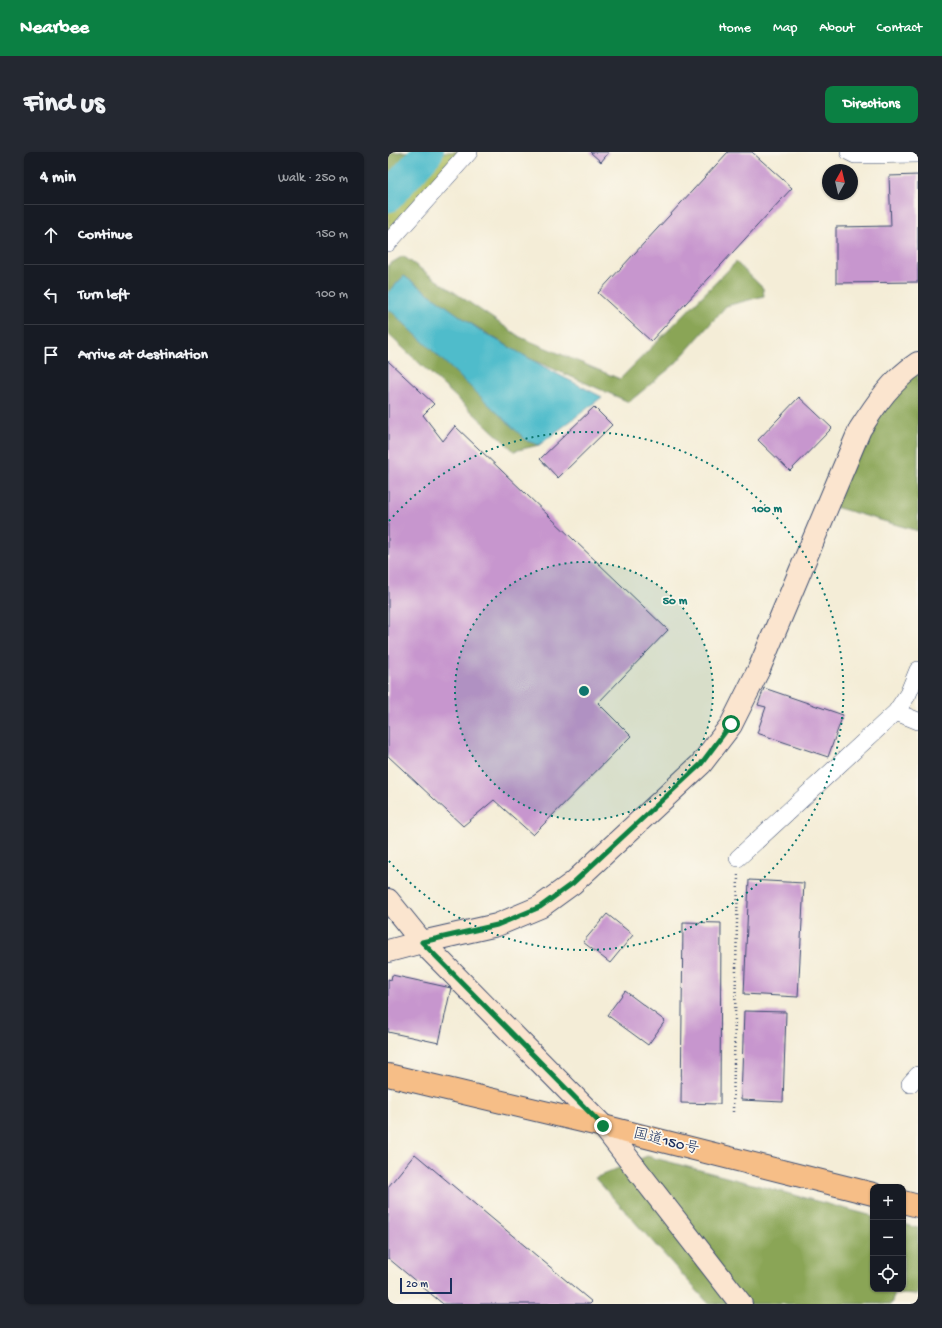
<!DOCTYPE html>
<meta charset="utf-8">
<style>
body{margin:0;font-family:"Gochi Hand","Klee One",sans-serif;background:#242831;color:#f1f3f6}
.controls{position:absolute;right:12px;bottom:12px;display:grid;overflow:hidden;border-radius:8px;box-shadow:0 1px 3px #0004}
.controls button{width:36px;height:36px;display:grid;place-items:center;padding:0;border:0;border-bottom:1px solid #363941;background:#171b24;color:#f1f3f6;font:20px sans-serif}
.compass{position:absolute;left:434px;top:12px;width:36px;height:36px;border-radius:50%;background:#171b24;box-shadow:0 1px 3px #0004;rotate:8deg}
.scale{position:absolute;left:12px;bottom:10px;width:52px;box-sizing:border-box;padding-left:4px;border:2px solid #1b2f5e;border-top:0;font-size:11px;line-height:14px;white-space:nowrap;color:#1b2f5e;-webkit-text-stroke:3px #fbf7ec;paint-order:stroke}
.stop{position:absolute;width:12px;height:12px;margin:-9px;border:3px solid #0b8043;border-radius:50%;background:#fff}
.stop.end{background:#0b8043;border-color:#fff;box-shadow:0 1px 4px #0008}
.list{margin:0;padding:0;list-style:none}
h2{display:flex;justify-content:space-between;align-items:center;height:52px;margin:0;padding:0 16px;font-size:17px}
h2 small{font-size:13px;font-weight:400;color:#9ea1a6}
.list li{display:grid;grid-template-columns:26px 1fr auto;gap:12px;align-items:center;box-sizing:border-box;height:60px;padding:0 16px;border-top:1px solid #363941}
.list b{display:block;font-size:15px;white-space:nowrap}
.list em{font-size:13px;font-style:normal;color:#9ea1a6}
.icon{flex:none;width:22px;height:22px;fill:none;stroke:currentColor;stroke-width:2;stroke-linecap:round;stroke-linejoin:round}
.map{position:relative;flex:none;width:530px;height:1152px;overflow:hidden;border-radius:8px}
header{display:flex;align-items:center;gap:24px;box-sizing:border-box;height:56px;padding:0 20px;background:#0b8043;color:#fff}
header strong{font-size:19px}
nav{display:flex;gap:22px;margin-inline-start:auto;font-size:14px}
.intro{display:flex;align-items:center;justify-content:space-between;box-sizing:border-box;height:96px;padding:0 24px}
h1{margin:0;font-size:28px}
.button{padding:10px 18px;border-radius:8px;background:#0b8043;color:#fff;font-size:14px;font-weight:700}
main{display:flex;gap:24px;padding:0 24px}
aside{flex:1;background:#171b24;border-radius:8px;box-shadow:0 1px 3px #0004}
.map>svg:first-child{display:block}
</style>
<header>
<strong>Nearbee</strong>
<nav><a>Home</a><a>Map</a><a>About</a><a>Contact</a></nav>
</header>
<div class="intro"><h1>Find us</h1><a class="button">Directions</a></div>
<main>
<aside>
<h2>4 min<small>Walk · 250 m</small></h2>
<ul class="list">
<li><svg class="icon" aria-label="ahead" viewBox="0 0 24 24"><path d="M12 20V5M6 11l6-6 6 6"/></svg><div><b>Continue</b></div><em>150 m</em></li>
<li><svg class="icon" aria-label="left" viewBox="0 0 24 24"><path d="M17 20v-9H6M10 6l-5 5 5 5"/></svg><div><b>Turn left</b></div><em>100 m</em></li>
<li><svg class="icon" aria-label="arrive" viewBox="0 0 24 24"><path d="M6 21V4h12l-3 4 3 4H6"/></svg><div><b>Arrive at destination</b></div></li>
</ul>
</aside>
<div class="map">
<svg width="530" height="1152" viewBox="0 0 530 1152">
<rect width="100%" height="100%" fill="#fbf7ec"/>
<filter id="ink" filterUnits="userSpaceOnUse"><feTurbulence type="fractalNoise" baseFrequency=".025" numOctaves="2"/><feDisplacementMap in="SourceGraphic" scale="8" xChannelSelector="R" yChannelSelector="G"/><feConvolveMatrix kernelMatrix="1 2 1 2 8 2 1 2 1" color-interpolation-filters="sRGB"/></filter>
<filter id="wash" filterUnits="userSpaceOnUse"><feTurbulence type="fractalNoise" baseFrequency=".012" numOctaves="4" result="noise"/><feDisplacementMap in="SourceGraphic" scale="16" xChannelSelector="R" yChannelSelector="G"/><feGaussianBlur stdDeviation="0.9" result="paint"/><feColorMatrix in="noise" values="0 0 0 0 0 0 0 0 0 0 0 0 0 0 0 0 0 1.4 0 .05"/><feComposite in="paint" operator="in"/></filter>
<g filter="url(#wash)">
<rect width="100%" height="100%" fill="#f4edd7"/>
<path fill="#aebe61" stroke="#647660" d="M12 0H76L0 87V14Z"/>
<path fill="#8aa557" stroke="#526a5a" d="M0 0H23L0 26Z
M15 104 44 125 132 185 232 227 348 110 375 136 376 144 338 154 287 212 241 250 136 204 74 166 16 124 0 141V113Z
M0 155 151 293 126 299 0 182Z
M530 217V379L440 353 504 233Z
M259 1004 485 1064V1137H515V1072L530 1076V1143L507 1142 503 1152H321L207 1026Z"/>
<path fill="#50bccb" stroke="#367694" d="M16 124 93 179 167 221 214 245 151 293 139 289 0 156V141Z"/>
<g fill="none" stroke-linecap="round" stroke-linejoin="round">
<path stroke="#50bccb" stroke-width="31" d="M0 45 40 0"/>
</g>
<g id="blocks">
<path fill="#c796ce" d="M202 0H221L213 10Z
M340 0H364L404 36 263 189 210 141Z
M530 23V130L448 131V75L503 74 501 24Z
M0 209 46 252 35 263 55 289 67 274 280 478 210 551 243 584 145 683 106 648 75 674 0 604Z
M411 245 444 276 402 319 370 288Z
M206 255 224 273 170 326 152 307Z
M376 536 455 563 440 605 369 581 378 555 370 553Z
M361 728 416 731 410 845 356 842Z
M219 762 245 783 222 811 195 790Z
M295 770 333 771 332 952 293 951Z
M4 823 63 836 51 891 0 880V827L3 828Z
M237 839 277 869 260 893 219 863Z
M356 859 398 860 395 950 353 948Z
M27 1002 204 1150 202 1152H55L0 1106V1035Z"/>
</g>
</g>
<g filter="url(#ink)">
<use href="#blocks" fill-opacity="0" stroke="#3c4c70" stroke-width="1"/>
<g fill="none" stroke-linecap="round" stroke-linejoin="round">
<defs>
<path id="street" d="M461 0 467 3 530 2
M0 91 81 0
M508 560 530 569
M350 706 508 560 520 542 530 518
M522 932 530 923"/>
<path id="secondary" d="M0 748 34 790 215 974 353 1152
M0 799 34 790 109 773 152 755 185 731 313 612 343 573 371 517 472 277C488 252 504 228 530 211"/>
<path id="highway" d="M0 923 215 974 485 1042
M515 1050 530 1054"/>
</defs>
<use href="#street" stroke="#3c4c70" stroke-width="18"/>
<use href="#secondary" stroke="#3c4c70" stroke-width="24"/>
<use href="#highway" stroke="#3c4c70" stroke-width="24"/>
<path stroke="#3c4c70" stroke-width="2.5" stroke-dasharray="1 3" stroke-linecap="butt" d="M345 960 350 723"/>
<use href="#street" stroke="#fff" stroke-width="17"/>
<use href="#secondary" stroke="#fbe5cf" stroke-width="22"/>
<use href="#highway" stroke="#f6be87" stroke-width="22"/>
</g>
</g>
<g fill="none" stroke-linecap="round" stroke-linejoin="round" filter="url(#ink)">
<path stroke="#0b8043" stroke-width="5" d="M215 974 34 790 109 773 152 755 185 731 313 612 343 572"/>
</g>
<circle cx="196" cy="539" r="129" fill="#0f766e" fill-opacity=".12"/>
<g fill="none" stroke="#0f766e" stroke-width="2" stroke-dasharray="2 4">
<circle cx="196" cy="539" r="129"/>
<path d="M1 369A259 259 0 1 1 1 709"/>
</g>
<g text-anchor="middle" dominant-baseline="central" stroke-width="3.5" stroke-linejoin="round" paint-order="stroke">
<g font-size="15" fill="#1b2f5e" stroke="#fbf7ec">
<text transform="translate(278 990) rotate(14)">国道150号</text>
</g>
</g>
<circle cx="196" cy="539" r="6" fill="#0f766e" stroke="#fbf7ec" stroke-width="2"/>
<g font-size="12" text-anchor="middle" font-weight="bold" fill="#0f766e" stroke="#fbf7ec" stroke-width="3.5" stroke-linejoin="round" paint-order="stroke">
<text x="379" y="360">100 m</text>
<text x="287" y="452">50 m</text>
</g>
</svg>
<div class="controls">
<button>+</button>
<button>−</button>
<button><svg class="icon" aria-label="locate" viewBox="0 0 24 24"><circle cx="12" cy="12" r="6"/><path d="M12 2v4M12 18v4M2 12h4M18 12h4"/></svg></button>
</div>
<svg class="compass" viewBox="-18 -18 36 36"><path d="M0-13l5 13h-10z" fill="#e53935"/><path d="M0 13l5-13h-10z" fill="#9ea1a6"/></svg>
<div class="scale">20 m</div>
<div class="stop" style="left:343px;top:572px"></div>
<div class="stop end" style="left:215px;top:974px"></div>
</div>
</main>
